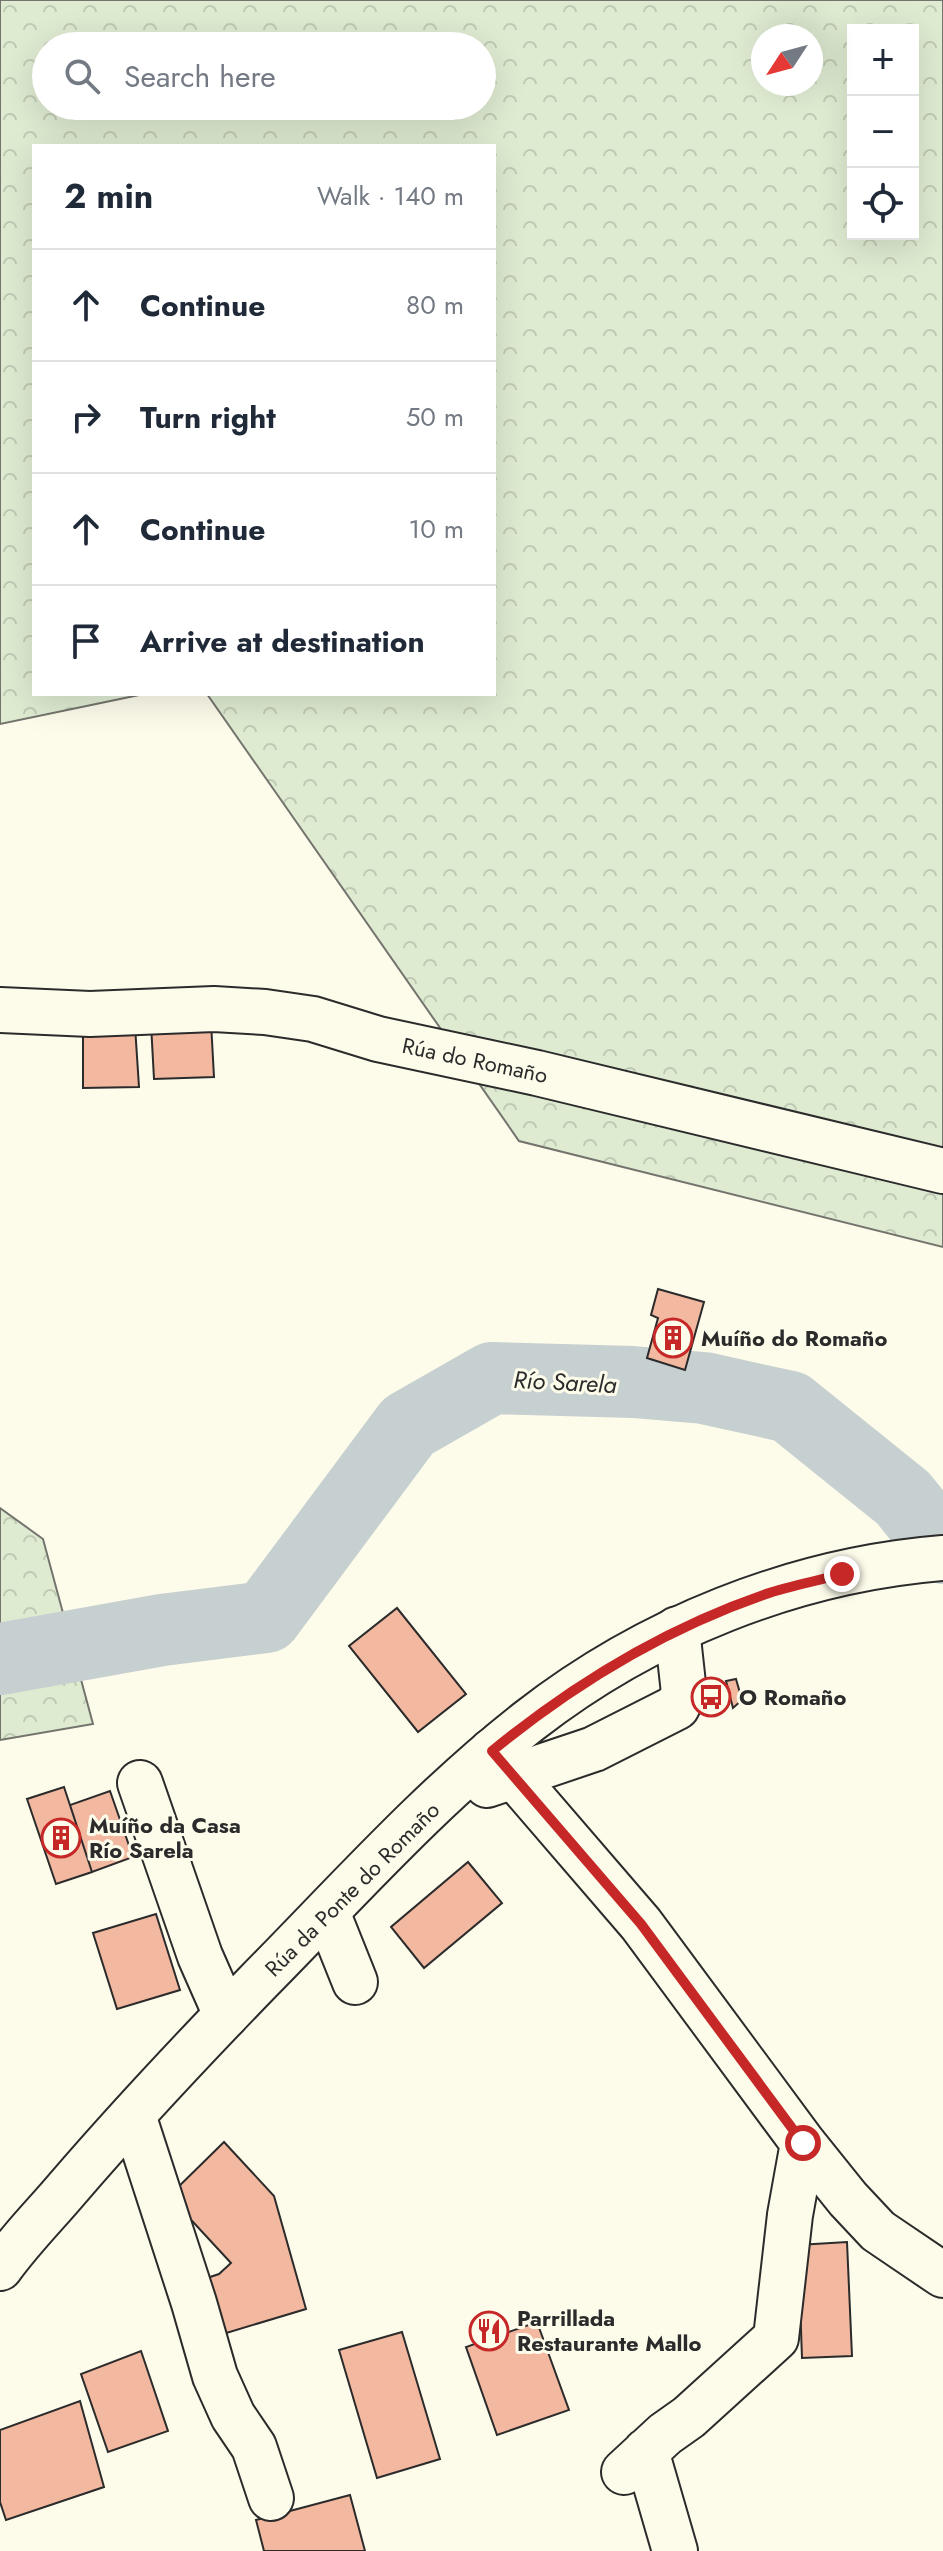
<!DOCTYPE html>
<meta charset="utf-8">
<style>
body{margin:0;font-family:Jost,sans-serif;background:#f6f6f7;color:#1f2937}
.controls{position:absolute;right:24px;top:24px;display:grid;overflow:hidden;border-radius:0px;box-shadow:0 8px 32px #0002}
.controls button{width:72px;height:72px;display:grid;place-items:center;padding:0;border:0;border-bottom:2px solid #e0e1e3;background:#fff;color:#1f2937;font:40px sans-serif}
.compass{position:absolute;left:751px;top:24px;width:72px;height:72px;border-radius:50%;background:#fff;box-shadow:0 8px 32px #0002;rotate:234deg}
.stop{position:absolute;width:24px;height:24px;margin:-18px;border:6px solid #c62828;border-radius:50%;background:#fff}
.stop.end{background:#c62828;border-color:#fff;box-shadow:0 2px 8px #0008}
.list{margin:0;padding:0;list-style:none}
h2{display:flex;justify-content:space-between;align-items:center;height:104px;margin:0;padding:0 32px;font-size:34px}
h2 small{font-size:26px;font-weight:400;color:#747a83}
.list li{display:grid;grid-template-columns:52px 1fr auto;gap:24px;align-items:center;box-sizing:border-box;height:112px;padding:0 32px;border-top:2px solid #e0e1e3}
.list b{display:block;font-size:30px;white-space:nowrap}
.list em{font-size:26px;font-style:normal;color:#747a83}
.icon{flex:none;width:44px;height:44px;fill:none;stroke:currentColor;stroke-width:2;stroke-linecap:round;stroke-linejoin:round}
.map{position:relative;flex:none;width:943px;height:2551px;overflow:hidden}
.search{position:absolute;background:#fff;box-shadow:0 8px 32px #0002;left:32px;top:32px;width:464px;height:88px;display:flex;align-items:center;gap:20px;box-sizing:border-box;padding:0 28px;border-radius:44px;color:#747a83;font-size:30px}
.panel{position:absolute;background:#fff;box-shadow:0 8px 32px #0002;left:32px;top:144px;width:464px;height:552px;border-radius:0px}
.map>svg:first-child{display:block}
</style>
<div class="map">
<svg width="943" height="2551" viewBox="0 0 943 2551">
<defs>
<pattern id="forest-crowns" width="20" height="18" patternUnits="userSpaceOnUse" patternTransform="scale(2)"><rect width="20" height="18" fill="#deebd1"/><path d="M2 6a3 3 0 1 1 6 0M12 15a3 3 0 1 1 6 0" fill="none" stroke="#bfcab4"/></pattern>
</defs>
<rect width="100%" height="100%" fill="#fdfbea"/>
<path fill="url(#forest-crowns)" stroke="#74746e" stroke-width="2" fill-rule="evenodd" d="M0 0H943V1247L519 1141 207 694H494V146H34V694H144L0 724ZM853 30H913V234H853ZM763 36H811V84H763ZM46 46H482V106H46Z
M0 1508 43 1539 93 1724 0 1740Z"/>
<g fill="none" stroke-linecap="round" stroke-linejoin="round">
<path stroke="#c7d0d0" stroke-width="72" d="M0 1659 162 1630 266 1617 408 1426 492 1378 633 1382 704 1388 790 1407 903 1498 943 1548"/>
</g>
<path fill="#f2b8a0" stroke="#2b2b2b" stroke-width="2" d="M211 1022 214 1077 154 1079 151 1024Z
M135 1026 139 1087 83 1088V1028Z
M658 1289 704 1302 685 1370 647 1358 658 1318 651 1315Z
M397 1608 466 1694 418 1732 349 1646Z
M736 1679 742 1700 733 1708 726 1681Z
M64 1787 92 1872 56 1884 27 1799Z
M110 1791 133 1857 92 1872 70 1805Z
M468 1862 502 1903 424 1968 391 1927Z
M156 1914 180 1990 117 2009 93 1933Z
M224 2142 274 2196 306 2309 223 2334 207 2278 219 2274 231 2263 169 2196Z
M847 2242 852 2356 802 2358 798 2245Z
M537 2322 569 2410 497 2435 466 2347Z
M402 2332 440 2459 377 2478 339 2350Z
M141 2351 168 2431 108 2452 81 2374Z
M80 2401 104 2487 6 2520 0 2502V2430Z
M350 2495 365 2551H264L256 2520Z"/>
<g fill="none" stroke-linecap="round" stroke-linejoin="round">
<defs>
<path id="minor" d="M0 1010 90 1014 214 1009 265 1012 313 1019 378 1039 537 1073 943 1171
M492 1751 641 1924 803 2143 848 2199 878 2231 943 2275
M140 1783 200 1956 226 2015
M487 1785 594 1749 677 1707 684 1693 677 1629
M327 1912 355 1982
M133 2115 194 2303 215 2376 233 2416 254 2447 271 2498
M646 2451 675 2551
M624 2472 665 2434 689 2417 776 2338 790 2215 803 2143"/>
<path id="major" d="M0 2268C20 2240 45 2215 67 2189 128 2118 192 2050 257 1983 345 1894 430 1798 529 1721 647 1629 794 1570 943 1558"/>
</defs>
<use href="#minor" stroke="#2b2b2b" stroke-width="48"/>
<use href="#major" stroke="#2b2b2b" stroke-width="48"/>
<use href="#minor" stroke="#fdfbea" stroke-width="44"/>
<use href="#major" stroke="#fdfbea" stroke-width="44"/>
</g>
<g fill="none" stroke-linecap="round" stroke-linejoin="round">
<path stroke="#c62828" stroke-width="10" d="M803 2143 641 1924 492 1751C575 1683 664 1629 766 1594 790 1586 817 1581 842 1574"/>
</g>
<defs>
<symbol id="building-ring" viewBox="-11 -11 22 22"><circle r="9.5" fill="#fdfbea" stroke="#c62828" stroke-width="1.5"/><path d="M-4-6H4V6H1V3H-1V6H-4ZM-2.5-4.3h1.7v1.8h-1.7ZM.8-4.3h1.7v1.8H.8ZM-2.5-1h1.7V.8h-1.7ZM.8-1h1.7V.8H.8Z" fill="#c62828"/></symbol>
<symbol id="bus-ring" viewBox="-11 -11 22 22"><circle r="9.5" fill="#fdfbea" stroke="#c62828" stroke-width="1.5"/><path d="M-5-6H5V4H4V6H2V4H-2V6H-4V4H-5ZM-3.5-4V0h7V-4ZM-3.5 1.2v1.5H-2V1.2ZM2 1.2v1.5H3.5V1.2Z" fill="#c62828"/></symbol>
<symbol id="restaurant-ring" viewBox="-11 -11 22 22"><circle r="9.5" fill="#fdfbea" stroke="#c62828" stroke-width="1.5"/><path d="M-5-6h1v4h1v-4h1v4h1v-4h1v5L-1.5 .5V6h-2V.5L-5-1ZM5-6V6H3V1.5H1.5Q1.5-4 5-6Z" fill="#c62828"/></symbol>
</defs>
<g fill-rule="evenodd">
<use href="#building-ring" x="651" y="1316" width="44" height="44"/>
<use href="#bus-ring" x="689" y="1675" width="44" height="44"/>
<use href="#building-ring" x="39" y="1816" width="44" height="44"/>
<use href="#restaurant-ring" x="467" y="2309" width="44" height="44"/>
</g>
<g text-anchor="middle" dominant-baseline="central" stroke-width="6" stroke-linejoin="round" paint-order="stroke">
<g font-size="22" fill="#2b2b2b" stroke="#fdfbea">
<text transform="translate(475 1060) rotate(12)">Rúa do Romaño</text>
<text transform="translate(352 1889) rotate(-45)">Rúa da Ponte do Romaño</text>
</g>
<g font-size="22" font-weight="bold" fill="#2b2b2b" stroke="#fdfbea" text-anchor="start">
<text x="701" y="1338">Muíño do Romaño</text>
<text x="739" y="1697">O Romaño</text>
<text x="89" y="1825">Muíño da Casa<tspan x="89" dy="25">Río Sarela</tspan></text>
<text x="517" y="2318">Parrillada<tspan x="517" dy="25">Restaurante Mallo</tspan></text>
</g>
<g font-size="24" font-style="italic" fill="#2b2b2b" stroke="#fdfbea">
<text transform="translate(565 1382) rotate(3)">Río Sarela</text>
</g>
</g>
</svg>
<div class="controls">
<button>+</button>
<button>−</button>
<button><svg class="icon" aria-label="locate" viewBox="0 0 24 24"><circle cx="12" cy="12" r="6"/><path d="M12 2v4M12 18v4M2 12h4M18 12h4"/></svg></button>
</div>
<svg class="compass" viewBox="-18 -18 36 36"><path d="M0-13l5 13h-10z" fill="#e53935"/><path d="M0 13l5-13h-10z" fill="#747a83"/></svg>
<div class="stop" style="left:803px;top:2143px"></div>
<div class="stop end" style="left:842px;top:1574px"></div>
<div class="search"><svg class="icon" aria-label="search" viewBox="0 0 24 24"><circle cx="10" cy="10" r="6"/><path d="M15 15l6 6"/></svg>Search here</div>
<section class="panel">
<h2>2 min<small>Walk · 140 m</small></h2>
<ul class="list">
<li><svg class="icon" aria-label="ahead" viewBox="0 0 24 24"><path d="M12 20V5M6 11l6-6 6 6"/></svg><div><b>Continue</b></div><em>80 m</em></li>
<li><svg class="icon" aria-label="right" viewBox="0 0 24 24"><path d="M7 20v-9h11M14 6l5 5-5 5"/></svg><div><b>Turn right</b></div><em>50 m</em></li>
<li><svg class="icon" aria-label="ahead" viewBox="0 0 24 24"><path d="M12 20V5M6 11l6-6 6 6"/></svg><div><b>Continue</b></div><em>10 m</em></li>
<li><svg class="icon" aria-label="arrive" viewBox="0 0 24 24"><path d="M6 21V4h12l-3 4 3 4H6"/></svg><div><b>Arrive at destination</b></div></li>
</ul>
</section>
</div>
